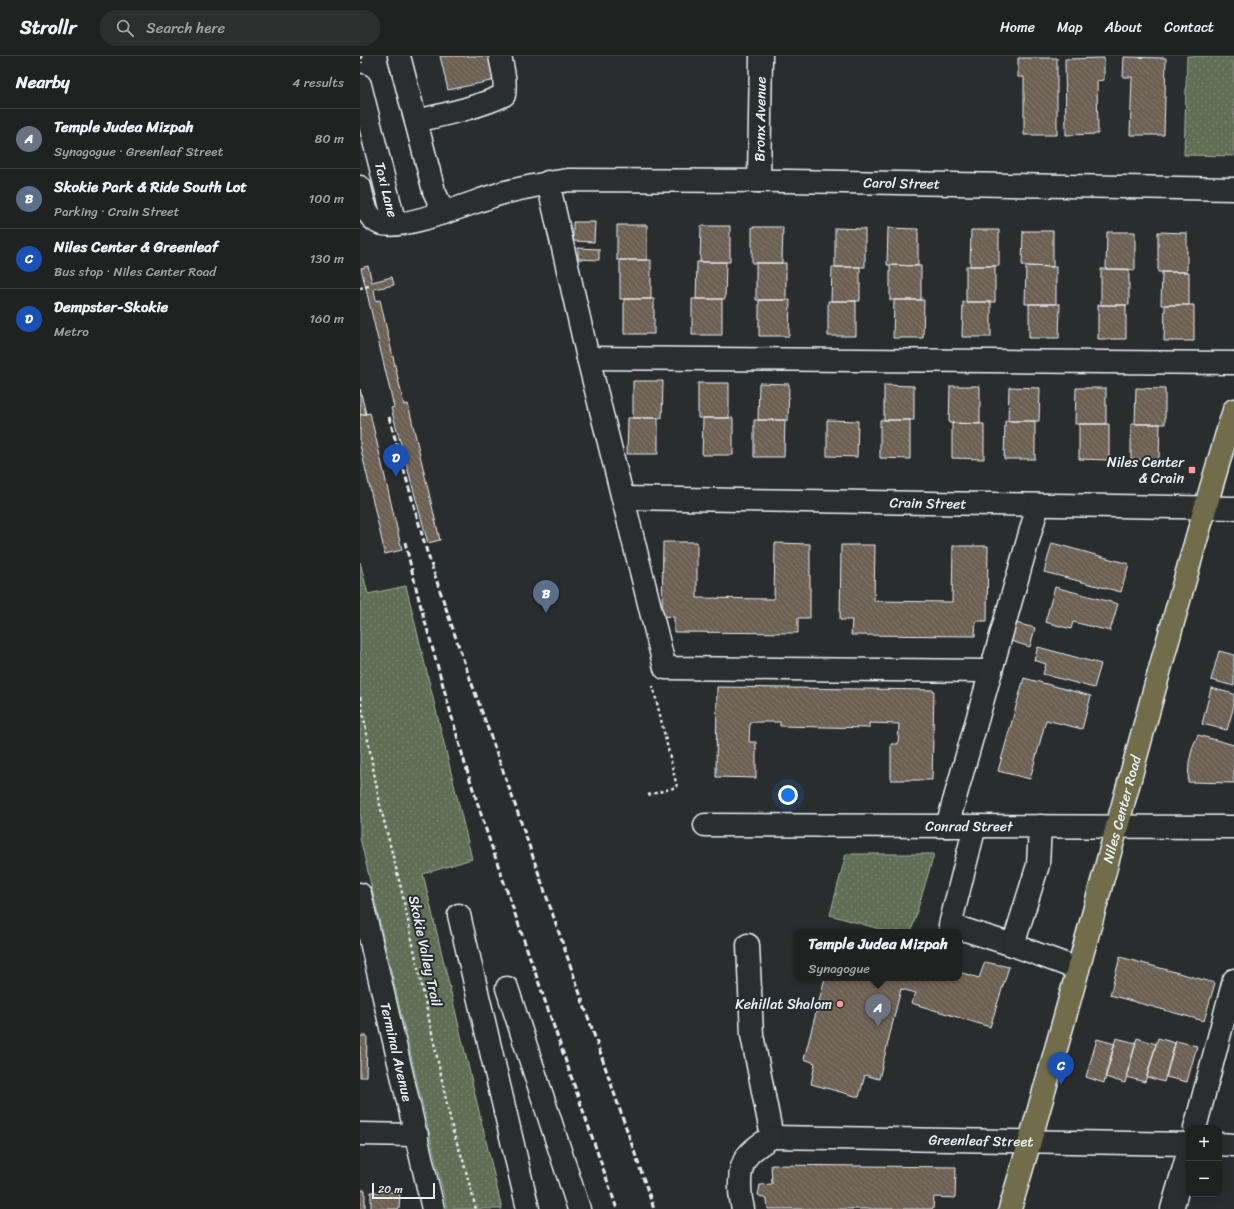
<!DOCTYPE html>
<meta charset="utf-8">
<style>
body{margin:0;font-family:Sriracha,sans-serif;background:#2d2f2f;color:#f1f3f6}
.controls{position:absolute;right:12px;bottom:12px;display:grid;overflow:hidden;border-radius:8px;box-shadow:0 2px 10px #0003}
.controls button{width:36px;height:36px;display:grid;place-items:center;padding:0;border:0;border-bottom:1px solid #3d3f40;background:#202222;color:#f1f3f6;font:20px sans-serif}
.scale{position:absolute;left:12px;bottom:10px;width:63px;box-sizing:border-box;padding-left:4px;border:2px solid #e8f1f8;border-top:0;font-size:11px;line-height:14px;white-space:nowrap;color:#e8f1f8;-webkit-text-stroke:3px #2a2d2e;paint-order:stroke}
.you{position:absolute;left:428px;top:739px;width:14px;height:14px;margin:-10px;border:3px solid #fff;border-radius:50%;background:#1a73e8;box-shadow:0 0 0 6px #1a73e833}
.badge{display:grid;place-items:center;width:26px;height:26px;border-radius:50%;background:#ff9aa2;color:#fff;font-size:13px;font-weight:700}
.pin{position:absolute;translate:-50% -33px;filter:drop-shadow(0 1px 2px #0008)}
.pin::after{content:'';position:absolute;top:21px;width:14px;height:12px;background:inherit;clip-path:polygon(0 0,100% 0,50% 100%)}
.popup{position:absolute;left:434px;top:873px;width:168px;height:52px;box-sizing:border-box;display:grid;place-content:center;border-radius:8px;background:#202222;filter:drop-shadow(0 1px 3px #0005);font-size:13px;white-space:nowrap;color:#a2a4a5}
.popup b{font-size:15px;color:#f1f3f6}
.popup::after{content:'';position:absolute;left:50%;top:100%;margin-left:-8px;border:8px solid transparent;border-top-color:#202222}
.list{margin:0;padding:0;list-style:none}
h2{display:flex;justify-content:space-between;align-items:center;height:52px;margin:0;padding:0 16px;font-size:17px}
h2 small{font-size:13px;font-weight:400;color:#a2a4a5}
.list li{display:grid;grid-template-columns:26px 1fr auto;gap:12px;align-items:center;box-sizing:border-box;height:60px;padding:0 16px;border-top:1px solid #3d3f40}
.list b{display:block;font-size:15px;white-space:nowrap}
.list p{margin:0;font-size:13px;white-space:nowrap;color:#a2a4a5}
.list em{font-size:13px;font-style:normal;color:#a2a4a5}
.icon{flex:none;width:22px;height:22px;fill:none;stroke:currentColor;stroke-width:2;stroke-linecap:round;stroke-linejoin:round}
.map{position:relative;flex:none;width:874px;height:1153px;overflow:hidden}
header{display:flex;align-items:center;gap:24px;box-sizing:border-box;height:56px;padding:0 20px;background:#202222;border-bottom:1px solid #3d3f40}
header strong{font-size:19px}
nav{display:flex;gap:22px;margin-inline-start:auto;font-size:14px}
.search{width:280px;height:36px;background:#2d2f2f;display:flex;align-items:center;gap:10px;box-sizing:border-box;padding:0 14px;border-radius:16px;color:#a2a4a5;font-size:15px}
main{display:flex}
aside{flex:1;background:#202222}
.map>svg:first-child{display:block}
</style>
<header>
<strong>Strollr</strong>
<div class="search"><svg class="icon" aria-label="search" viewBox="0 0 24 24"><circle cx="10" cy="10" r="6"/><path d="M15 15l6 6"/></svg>Search here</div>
<nav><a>Home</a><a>Map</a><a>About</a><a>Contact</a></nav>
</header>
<main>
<aside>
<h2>Nearby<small>4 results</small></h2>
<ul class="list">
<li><span class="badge" style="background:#6b7280">A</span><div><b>Temple Judea Mizpah</b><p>Synagogue · Greenleaf Street</p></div><em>80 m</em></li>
<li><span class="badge" style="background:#5c6f8a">B</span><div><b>Skokie Park &amp; Ride South Lot</b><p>Parking · Crain Street</p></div><em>100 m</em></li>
<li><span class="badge" style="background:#1a4fb4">C</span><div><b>Niles Center &amp; Greenleaf</b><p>Bus stop · Niles Center Road</p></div><em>130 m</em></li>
<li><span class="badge" style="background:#1a4fb4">D</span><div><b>Dempster-Skokie</b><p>Metro</p></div><em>160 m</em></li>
</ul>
</aside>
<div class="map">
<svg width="874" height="1153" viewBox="0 0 874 1153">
<defs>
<pattern id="park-dots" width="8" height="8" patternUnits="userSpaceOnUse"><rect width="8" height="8" fill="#616e55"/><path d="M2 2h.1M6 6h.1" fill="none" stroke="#78836e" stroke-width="1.8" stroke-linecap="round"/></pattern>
<pattern id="building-back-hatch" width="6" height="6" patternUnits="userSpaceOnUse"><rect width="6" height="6" fill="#6c6052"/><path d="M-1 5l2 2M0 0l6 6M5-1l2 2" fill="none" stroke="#81776c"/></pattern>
</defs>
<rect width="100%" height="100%" fill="#2a2d2e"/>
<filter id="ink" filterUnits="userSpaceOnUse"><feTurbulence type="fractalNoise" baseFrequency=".025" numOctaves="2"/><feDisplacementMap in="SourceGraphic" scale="8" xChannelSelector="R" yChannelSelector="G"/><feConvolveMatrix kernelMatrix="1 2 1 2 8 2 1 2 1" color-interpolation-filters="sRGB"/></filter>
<g filter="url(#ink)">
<path fill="url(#park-dots)" stroke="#a4b0a6" d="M827 0H874V100L824 99Z
M0 506 8 538 46 530 112 803 63 818 142 1153H87L0 782Z
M486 798H574L551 876H530L470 859Z"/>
<path fill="url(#building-back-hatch)" stroke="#e8f1f8" d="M80 0H135L140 23 88 34Z
M764 1 806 2 804 79H770L772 21H763Z
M658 2H697V79H664V21H658Z
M744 2V24L737 25 738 78 706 79 705 3Z
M213 166H235L234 186 213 185Z
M257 169H287V204H257Z
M341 170H370V206H340Z
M392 171H423L422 207H392Z
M475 172 505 173V211H475Z
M528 172 558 173V210L527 209Z
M611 174H639V210H610Z
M663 175H693V211L662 210Z
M747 176H775V214L746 213Z
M798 176 827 177V216H798Z
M218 192 239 193V204L218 203Z
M260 204H291V243H260Z
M337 206H366L365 243H336Z
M396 207H426V244H396Z
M530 209 561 210V244H530Z
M8 210 12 226 32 221 34 229 14 233 16 245 20 244 44 349 48 348 80 484 68 487 31 352 34 351 1 212Z
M606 210H635V246H606Z
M666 210 696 211V248H665Z
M472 211H500V245H471Z
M741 213H769V249H741Z
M802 216H829V249H801Z
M264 243H294V278H264Z
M332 243H362V279H332Z
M399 244H430L429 280H399Z
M534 244H564L563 282H533Z
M468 245H496V280H468Z
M603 246H631V281H602Z
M669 248H700L699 282H669Z
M738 249H766V283H738Z
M805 249H834V285H804Z
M273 325H303L302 362H273Z
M338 327H369V362H338Z
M399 327 429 328 428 364H398Z
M524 329 554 330V364H524Z
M590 330H620V368L589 367Z
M649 331 680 332 679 365H648Z
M716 332H746V368H715Z
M776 332 805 333V368H775Z
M0 333 6 358 0 359Z
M10 357 42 494 25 498 0 389V359Z
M268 362H298V398H267Z
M343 362H373V399H342Z
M394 364H425L424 401H394Z
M467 364 498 365 497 401 467 400Z
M520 364H550V403L520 402Z
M645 365H675V403H644Z
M592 367 624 368V403L592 402Z
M719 368H749V404L719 403Z
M771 368H800L799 404H771Z
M303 486H337V542L414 543 415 487 450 488V562H438V577L314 576V561L302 560Z
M692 487 769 508 761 536 684 516Z
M481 489H515L514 545 592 546 593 490H628L627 565H616L615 580 491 579 492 564H480Z
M695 531 758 548 750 575 713 566 711 573 685 566Z
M656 567 675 572 670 591 651 585Z
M678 591 741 608 734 632 683 618 686 608 674 604Z
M859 595 874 599V630L851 624Z
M664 622 731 640 722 673 686 664 670 723 638 715Z
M357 631 574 634 572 724H531V688H538L539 668 509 667V672L420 670V666H390L389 686H396V722L356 721Z
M851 632 874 638V650L867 674 842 668Z
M838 679 874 689V727L828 726 829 706 833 690Z
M760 901 855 927 844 965 750 939Z
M625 906 649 911 630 971 551 947 556 937 541 933 519 1023 505 1019 499 1041 451 1028 455 1007 444 1003 465 922H599V916L619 922Z
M0 980H7L6 1021H0Z
M756 982 776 987 765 1027 745 1021Z
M777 982 796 988 785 1026 766 1021Z
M798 982 815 987 804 1026 787 1021Z
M737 983 755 988 744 1027 726 1021Z
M816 985 837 990 827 1026 806 1021Z
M411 1109 596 1111 595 1142 574 1141 573 1153H408L407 1144 398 1139 400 1129 412 1128Z
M0 1134H5V1153H0Z
M11 1136H40L39 1153H11Z"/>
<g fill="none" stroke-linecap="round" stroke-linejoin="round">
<defs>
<g id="minor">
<path d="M39 0 74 135 84 157"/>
<path id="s1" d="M0 29 35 168"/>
<path d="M56 65C82 59 120 51 144 39 146 25 143 14 140 0"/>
<path id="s2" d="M399 125 401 0"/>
<path d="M188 126 228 302 305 612 631 615"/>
<path id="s3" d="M0 131C3 144 6 161 19 167 40 177 122 142 146 136 167 131 187 127 209 124L428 125 874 133"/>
<path d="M228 302 874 307"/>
<path id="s4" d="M263 442 874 452"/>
<path id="s5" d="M345 769 874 771"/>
<path d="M587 770 678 449"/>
<path d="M615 770 590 869 653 889 718 913"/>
<path id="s6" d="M0 838 73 1153"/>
<path d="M99 859 168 1153"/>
<path d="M388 889 392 979 412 1081"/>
<path d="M653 889 678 809 680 770"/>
<path d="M147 932 219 1153"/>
<path d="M835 1072 874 924"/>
<path d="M0 1078 57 1079"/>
<path id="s7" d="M412 1081 829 1088"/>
<path d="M859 1088 874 1089"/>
<path d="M383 1153C381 1145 380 1139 380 1131 379 1102 389 1095 412 1081"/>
<path d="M812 1153 829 1094"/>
</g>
<g id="major">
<path id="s8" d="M650 1153C729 888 794 619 874 354"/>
</g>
</defs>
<use href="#minor" stroke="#e8f1f8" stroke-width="25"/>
<use href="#major" stroke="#e8f1f8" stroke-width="25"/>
<path stroke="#e8f1f8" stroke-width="2.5" stroke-dasharray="3 3" stroke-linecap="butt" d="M1 0 2 7
M0 232 9 230
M0 641 20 749 41 832 93 1076 103 1104 116 1153
M288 739 317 731 293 630"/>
<use href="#minor" stroke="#2a2d2e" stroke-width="22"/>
<use href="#major" stroke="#716d4b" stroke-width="22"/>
<path stroke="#e8f1f8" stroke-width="3" stroke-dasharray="6 3" stroke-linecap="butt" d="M29 361 67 496 103 603 152 740 294 1153
M45 486 59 544 105 708 128 780 257 1153"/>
</g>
</g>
<g fill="#ff9aa2" stroke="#2a2d2e" stroke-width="1.5">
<rect x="828" y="410" width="8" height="8" rx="2"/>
<circle cx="480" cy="948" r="4"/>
</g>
<g text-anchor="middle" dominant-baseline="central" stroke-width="4" stroke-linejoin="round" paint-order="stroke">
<g font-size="14" fill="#e8f1f8" stroke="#2a2d2e">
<text stroke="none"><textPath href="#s2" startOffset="62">Bronx Avenue</textPath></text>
<text stroke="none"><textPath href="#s3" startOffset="571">Carol Street</textPath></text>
<text stroke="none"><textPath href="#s1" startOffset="108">Taxi Lane</textPath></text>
<text stroke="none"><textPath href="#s4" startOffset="305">Crain Street</textPath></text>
<text stroke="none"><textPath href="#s8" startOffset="415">Niles Center Road</textPath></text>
<text stroke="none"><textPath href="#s5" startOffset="264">Conrad Street</textPath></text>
<text transform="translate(65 895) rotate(78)">Skokie Valley Trail</text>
<text stroke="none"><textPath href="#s6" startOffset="162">Terminal Avenue</textPath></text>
<text stroke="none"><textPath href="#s7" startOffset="209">Greenleaf Street</textPath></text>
</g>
<g font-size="14" fill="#e8f1f8" stroke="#2a2d2e" text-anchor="end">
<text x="824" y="406">Niles Center<tspan x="824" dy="16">&amp; Crain</tspan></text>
<text x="472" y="948">Kehillat Shalom</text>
</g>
</g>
</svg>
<div class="controls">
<button>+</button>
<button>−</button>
</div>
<div class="scale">20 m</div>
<div class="you"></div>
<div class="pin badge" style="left:518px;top:971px;background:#6b7280">A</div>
<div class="popup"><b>Temple Judea Mizpah</b>Synagogue</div>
<div class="pin badge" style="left:186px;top:557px;background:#5c6f8a">B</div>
<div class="pin badge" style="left:701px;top:1029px;background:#1a4fb4">C</div>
<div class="pin badge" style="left:36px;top:421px;background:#1a4fb4">D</div>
</div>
</main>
